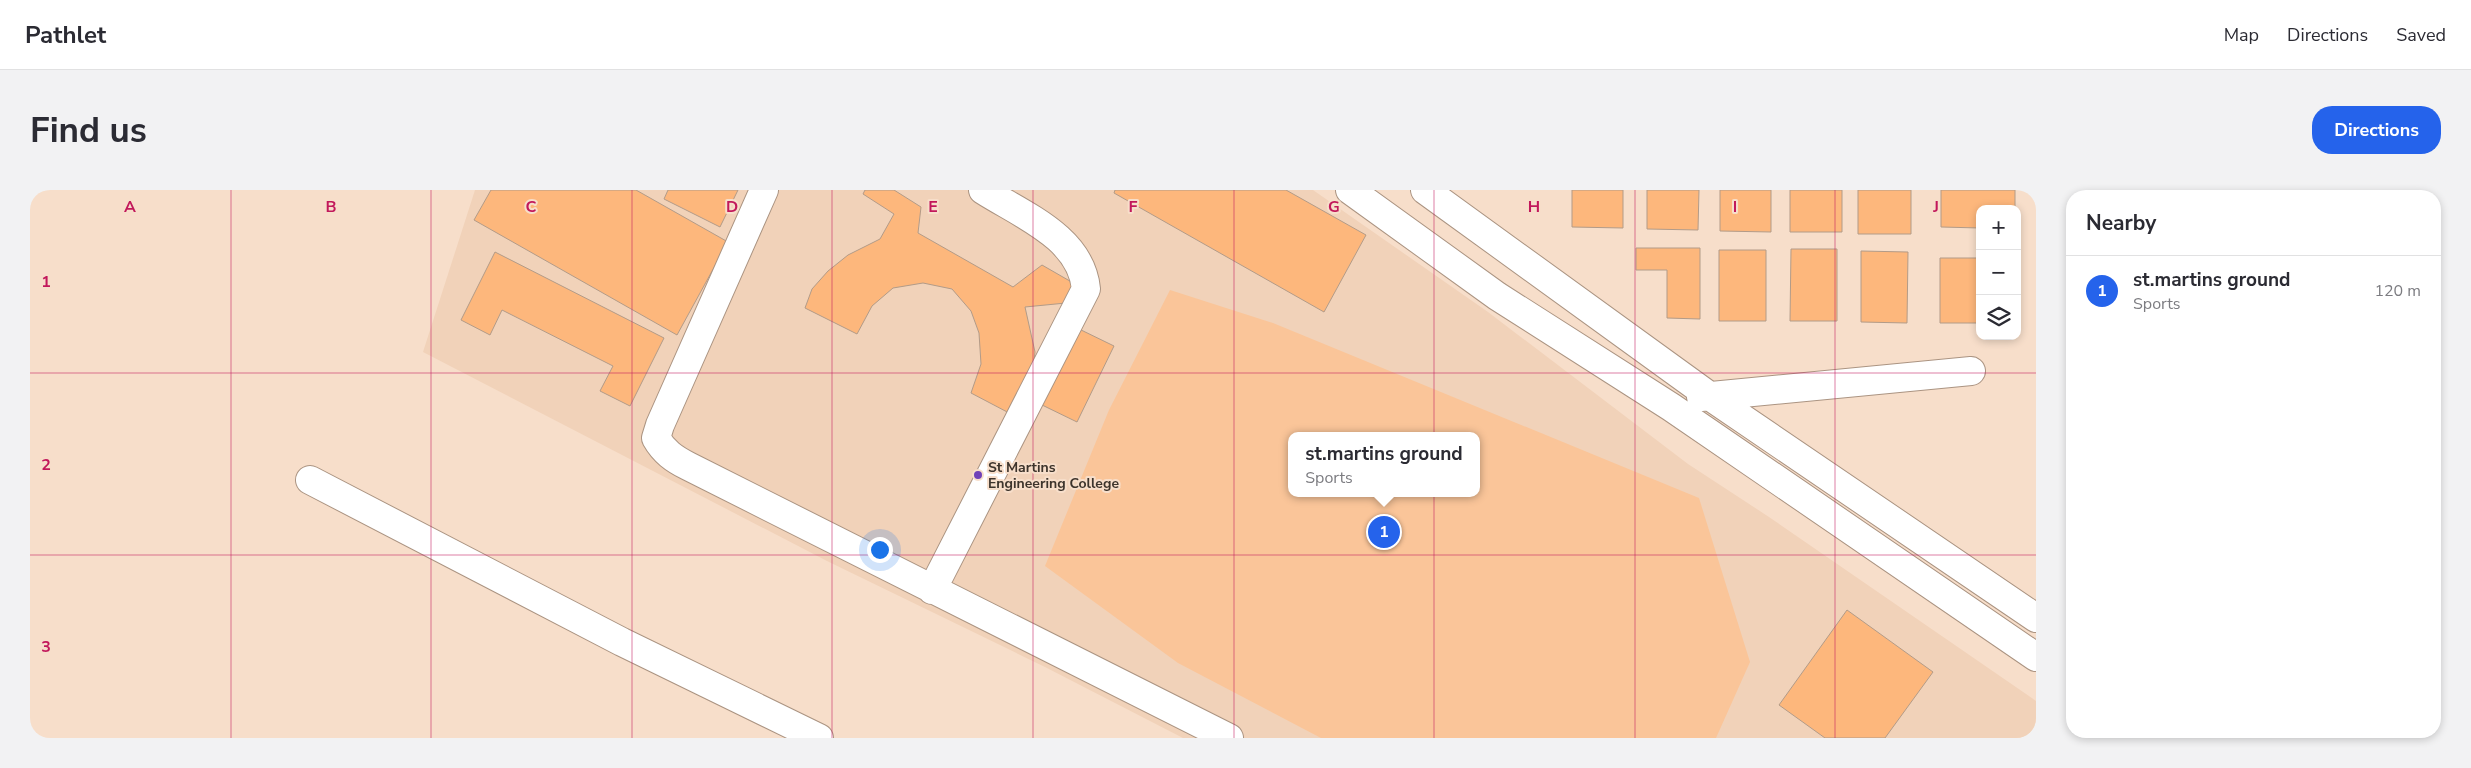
<!DOCTYPE html>
<meta charset="utf-8">
<style>
body{margin:0;font-family:"Nunito Sans",sans-serif;background:#f2f2f3;color:#2b2b33}
.controls{position:absolute;right:15px;top:15px;display:grid;overflow:hidden;border-radius:10px;box-shadow:0 2px 8px #0003}
.controls button{width:45px;height:45px;display:grid;place-items:center;padding:0;border:0;border-bottom:1px solid #e1e1e2;background:#fff;color:#2b2b33;font:25px sans-serif}
.you{position:absolute;left:849px;top:359px;width:18px;height:18px;margin:-12px;border:4px solid #fff;border-radius:50%;background:#1a73e8;box-shadow:0 0 0 8px #1a73e833}
.badge{display:grid;place-items:center;width:32px;height:32px;border-radius:50%;background:#2563eb;color:#fff;font-size:16px;font-weight:700}
.pin{position:absolute;translate:-50% -50%;border:2px solid #fff;box-shadow:0 1px 5px #0006}
.popup{position:absolute;left:1258px;top:242px;width:192px;height:65px;box-sizing:border-box;display:grid;place-content:center;border-radius:10px;background:#fff;filter:drop-shadow(0 1px 4px #0005);font-size:16px;white-space:nowrap;color:#7c7c81}
.popup b{font-size:19px;color:#2b2b33}
.popup::after{content:'';position:absolute;left:50%;top:100%;margin-left:-10px;border:10px solid transparent;border-top-color:#fff}
.list{margin:0;padding:0;list-style:none}
h2{display:flex;justify-content:space-between;align-items:center;height:65px;margin:0;padding:0 20px;font-size:21px}
h2 small{font-size:16px;font-weight:400;color:#7c7c81}
.list li{display:grid;grid-template-columns:32px 1fr auto;gap:15px;align-items:center;box-sizing:border-box;height:70px;padding:0 20px;border-top:1px solid #e1e1e2}
.list b{display:block;font-size:19px;white-space:nowrap}
.list p{margin:0;font-size:16px;white-space:nowrap;color:#7c7c81}
.list em{font-size:16px;font-style:normal;color:#7c7c81}
.icon{flex:none;width:28px;height:28px;fill:none;stroke:currentColor;stroke-width:2;stroke-linecap:round;stroke-linejoin:round}
.map{position:relative;flex:none;width:2006px;height:548px;overflow:hidden;border-radius:20px}
header{display:flex;align-items:center;gap:30px;box-sizing:border-box;height:70px;padding:0 25px;background:#fff;border-bottom:1px solid #e1e1e2}
header strong{font-size:24px}
nav{display:flex;gap:28px;margin-inline-start:auto;font-size:18px}
.intro{display:flex;align-items:center;justify-content:space-between;box-sizing:border-box;height:120px;padding:0 30px}
h1{margin:0;font-size:35px}
.button{padding:12px 22px;border-radius:20px;background:#2563eb;color:#fff;font-size:18px;font-weight:700}
main{display:flex;gap:30px;padding:0 30px}
aside{flex:1;background:#fff;border-radius:20px;box-shadow:0 2px 8px #0003}
.map>svg:first-child{display:block}
</style>
<header>
<strong>Pathlet</strong>
<nav><a>Map</a><a>Directions</a><a>Saved</a></nav>
</header>
<div class="intro"><h1>Find us</h1><a class="button">Directions</a></div>
<main>
<div class="map">
<svg width="2006" height="548" viewBox="0 0 2006 548">
<rect width="100%" height="100%" fill="#f7deca"/>
<path fill="#f1d2b9" fill-rule="evenodd" d="M445 0H1283L1458 122 1658 274 1739 327 2006 511V548H1153L1015 477 797 371 393 162ZM1262 246H1446V303H1262Z"/>
<path fill="#fac599" fill-rule="evenodd" d="M1140 100 1243 133 1669 308 1720 472 1686 548H1291L1148 473 1015 376 1079 220ZM1262 246H1446V303H1262Z"/>
<path fill="#fdb77c" stroke="#b29b88" d="M461 0H606L698 52 647 145 444 30Z
M638 0H708L690 37 634 9Z
M835 0H864L891 17 888 43 983 97 1012 75 1045 94 1036 113 995 117 1005 162 1002 189 981 224 941 203 951 174 949 143 941 121 922 99 893 93 863 98 842 116 827 144 775 118 782 99 798 81 818 65 850 49 864 24 833 4Z
M1085 0H1256L1336 45 1294 122 1084 3Z
M1542 0H1593V38L1542 37Z
M1617 0H1669L1668 40 1617 39Z
M1690 0H1741V42L1690 41Z
M1760 0H1812V42H1760Z
M1828 0H1881V44H1828Z
M1911 0H1985V19H1950V38L1911 37Z
M1606 58H1670V129L1637 128V80H1606Z
M1761 59H1807V131H1760Z
M1689 60H1736V131H1689Z
M1831 61 1878 62 1877 133 1831 132Z
M465 62 634 148 600 216 570 201 583 176 472 120 460 145 431 130Z
M1910 68H1950V133H1910Z
M1047 138 1084 156 1047 232 1010 214Z
M1817 420 1903 482 1855 548H1795L1749 515Z"/>
<g fill="none" stroke-linecap="round" stroke-linejoin="round">
<defs>
<path id="minor" d="M734 0 630 235 626 248C634 262 644 269 658 276L1199 548
M1320 0 1467 106 1641 217 2006 467
M1395 0 1678 205 2006 428
M1671 207 1941 181
M280 290 592 452 789 548
M902 400 1056 99C1051 47 992 25 953 0"/>
</defs>
<use href="#minor" stroke="#ab9482" stroke-width="30"/>
<use href="#minor" stroke="#fff" stroke-width="28"/>
</g>
<path fill="none" stroke="#c2185b" stroke-width="1" stroke-opacity="0.55" d="M201 0V548M401 0V548M602 0V548M802 0V548M1003 0V548M1204 0V548M1404 0V548M1605 0V548M1805 0V548M0 183H2006M0 365H2006"/>
<circle fill="#7041b8" stroke="#f7deca" stroke-width="2" cx="948" cy="285" r="5"/>
<g text-anchor="middle" dominant-baseline="central" stroke-width="4" stroke-linejoin="round" paint-order="stroke">
<g font-size="14" font-weight="bold" fill="#3d342c" stroke="#f7deca" text-anchor="start">
<text x="958" y="277">St Martins<tspan x="958" dy="16">Engineering College</tspan></text>
</g>
</g>
<g font-size="16" text-anchor="middle" font-weight="bold" fill="#c2185b" stroke="#f7deca" stroke-width="4" stroke-linejoin="round" paint-order="stroke">
<text x="100" y="22">A</text>
<text x="301" y="22">B</text>
<text x="501" y="22">C</text>
<text x="702" y="22">D</text>
<text x="903" y="22">E</text>
<text x="1103" y="22">F</text>
<text x="1304" y="22">G</text>
<text x="1504" y="22">H</text>
<text x="1705" y="22">I</text>
<text x="1906" y="22">J</text>
<text x="16" y="97">1</text>
<text x="16" y="280">2</text>
<text x="16" y="462">3</text>
</g>
</svg>
<div class="controls">
<button>+</button>
<button>−</button>
<button><svg class="icon" aria-label="layers" viewBox="0 0 24 24"><path d="M12 4l9 5-9 5-9-5zM3 14l9 5 9-5"/></svg></button>
</div>
<div class="you"></div>
<div class="pin badge" style="left:1354px;top:342px">1</div>
<div class="popup"><b>st.martins ground</b>Sports</div>
</div>
<aside>
<h2>Nearby<small></small></h2>
<ul class="list">
<li><span class="badge">1</span><div><b>st.martins ground</b><p>Sports</p></div><em>120 m</em></li>
</ul>
</aside>
</main>
